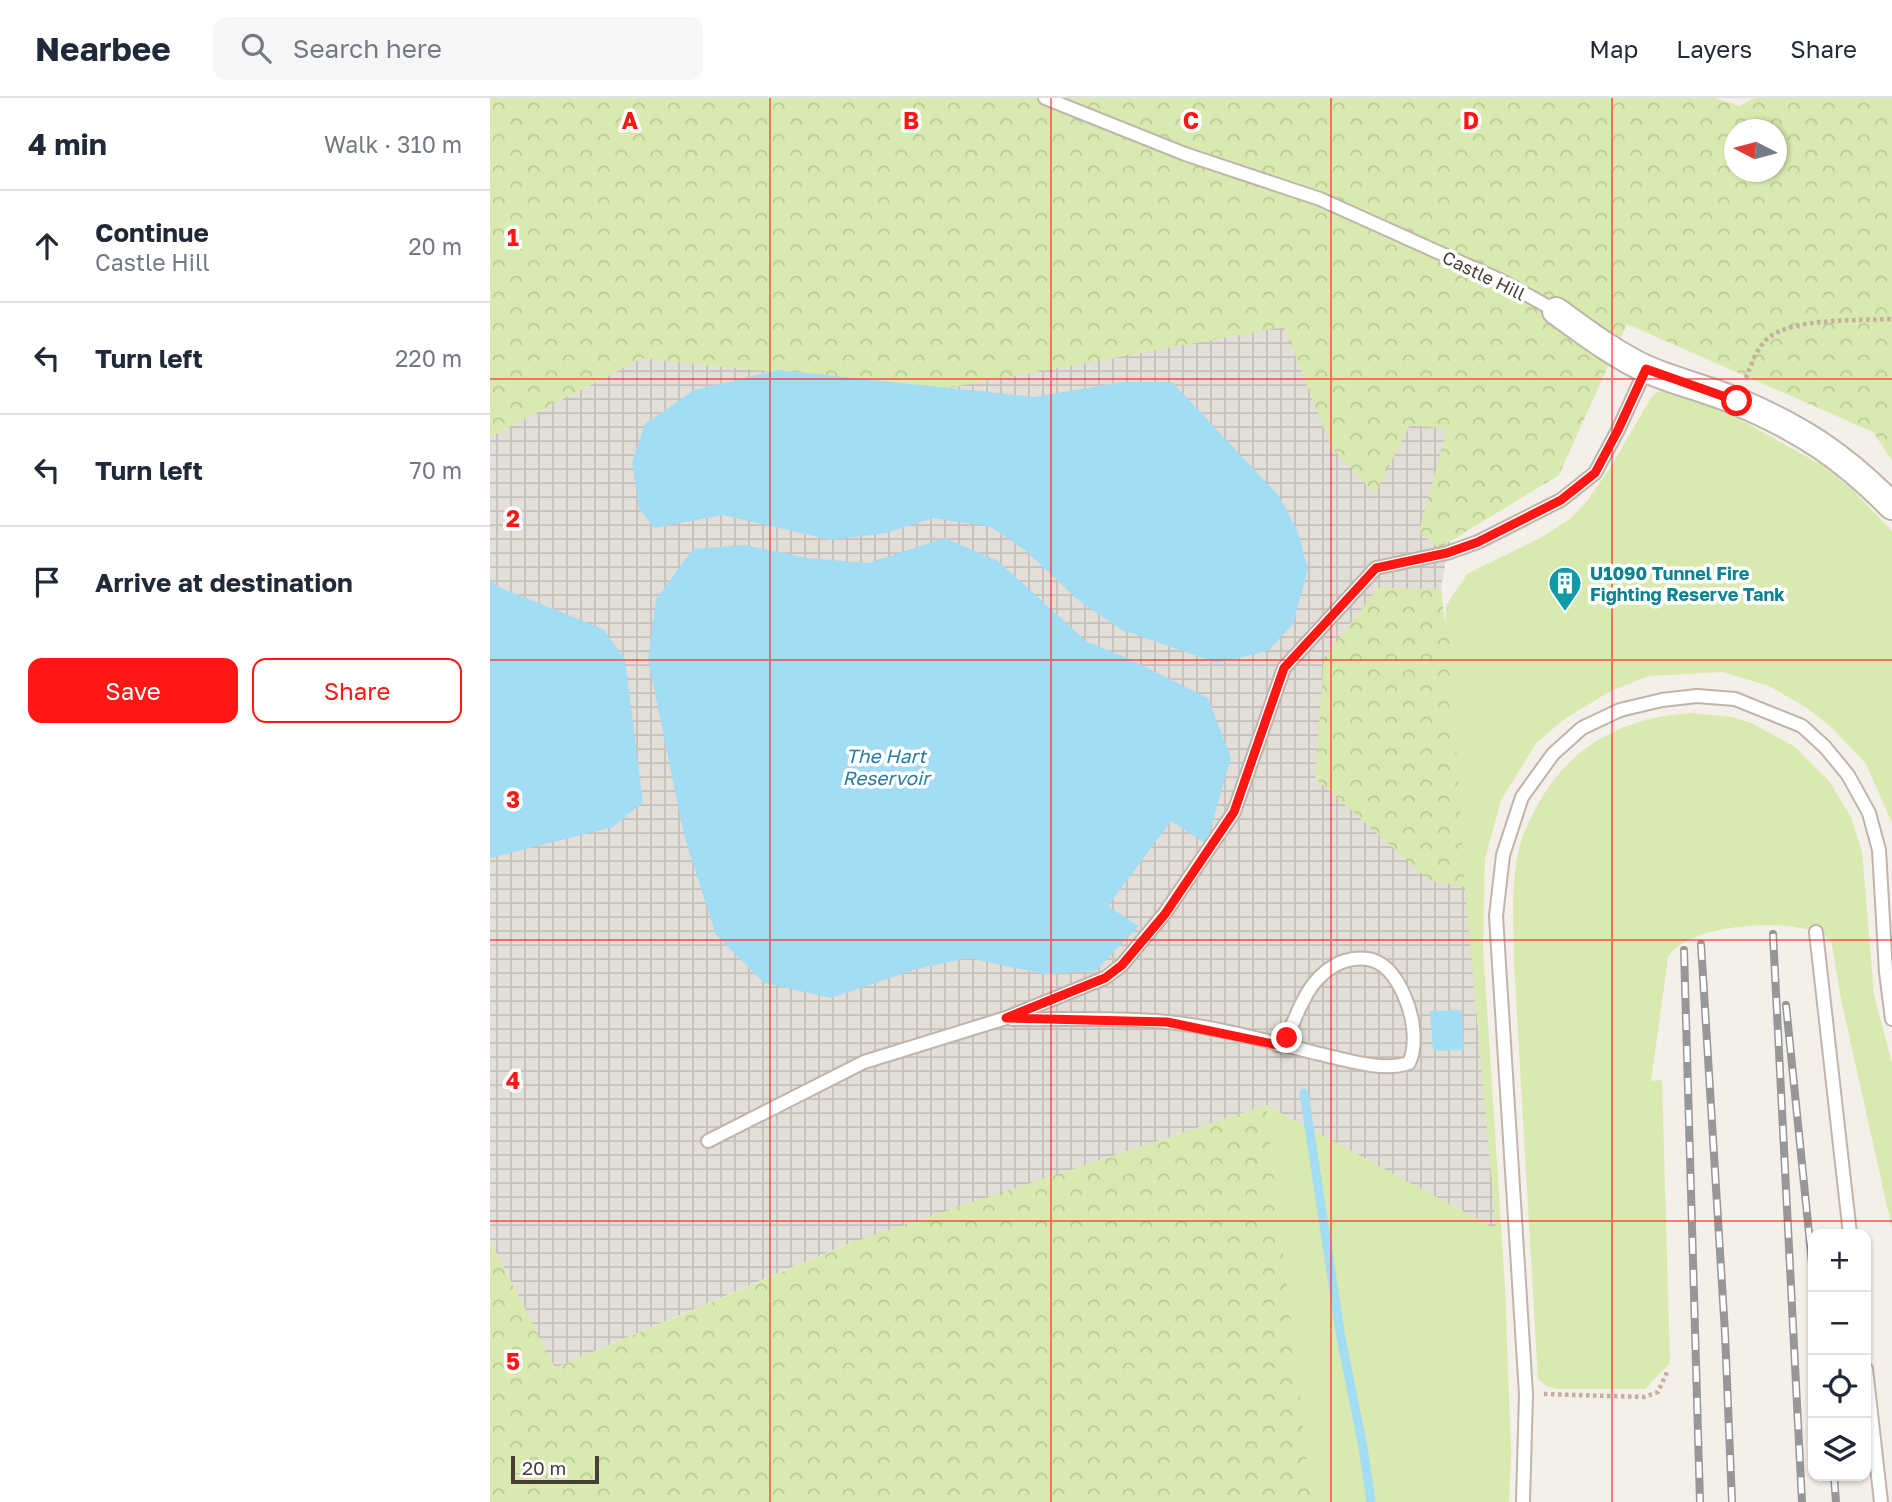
<!DOCTYPE html>
<meta charset="utf-8">
<style>
body{margin:0;font-family:"Golos Text",sans-serif;background:#f6f6f7;color:#1f2937}
.controls{position:absolute;right:21px;bottom:21px;display:grid;overflow:hidden;border-radius:14px;box-shadow:0 2px 5px #0004}
.controls button{width:63px;height:63px;display:grid;place-items:center;padding:0;border:0;border-bottom:2px solid #e0e1e3;background:#fff;color:#1f2937;font:35px sans-serif}
.compass{position:absolute;left:1234px;top:21px;width:63px;height:63px;border-radius:50%;background:#fff;box-shadow:0 2px 5px #0004;rotate:276deg}
.scale{position:absolute;left:21px;bottom:18px;width:88px;box-sizing:border-box;padding-left:7px;border:4px solid #483e36;border-top:0;font-size:19px;line-height:24px;white-space:nowrap;color:#483e36;-webkit-text-stroke:5px #fff;paint-order:stroke}
.stop{position:absolute;width:21px;height:21px;margin:-16px;border:5px solid #ff1714;border-radius:50%;background:#fff}
.stop.end{background:#ff1714;border-color:#fff;box-shadow:0 2px 7px #0008}
.list{margin:0;padding:0;list-style:none}
h2{display:flex;justify-content:space-between;align-items:center;height:91px;margin:0;padding:0 28px;font-size:30px}
h2 small{font-size:23px;font-weight:400;color:#747a83}
.list li{display:grid;grid-template-columns:46px 1fr auto;gap:21px;align-items:center;box-sizing:border-box;height:112px;padding:0 28px;border-top:2px solid #e0e1e3}
.list b{display:block;font-size:26px;white-space:nowrap}
.list p{margin:0;font-size:23px;white-space:nowrap;color:#747a83}
.list em{font-size:23px;font-style:normal;color:#747a83}
.actions{display:flex;gap:14px;padding:21px 28px}
.actions a{flex:1;padding:16px 0;border:2px solid #ff1714;border-radius:14px;text-align:center;font-size:24px;color:#ff1714}
.actions .main{background:#ff1714;color:#fff}
.icon{flex:none;width:38px;height:38px;fill:none;stroke:currentColor;stroke-width:2;stroke-linecap:round;stroke-linejoin:round}
.map{position:relative;flex:none;width:1402px;height:1404px;overflow:hidden}
header{display:flex;align-items:center;gap:42px;box-sizing:border-box;height:98px;padding:0 35px;background:#fff;border-bottom:2px solid #e0e1e3}
header strong{font-size:33px}
nav{display:flex;gap:38px;margin-inline-start:auto;font-size:24px}
.search{width:490px;height:63px;background:#f6f6f7;display:flex;align-items:center;gap:18px;box-sizing:border-box;padding:0 24px;border-radius:14px;color:#747a83;font-size:26px}
main{display:flex}
aside{flex:1;background:#fff}
.map>svg:first-child{display:block}
</style>
<header>
<strong>Nearbee</strong>
<div class="search"><svg class="icon" aria-label="search" viewBox="0 0 24 24"><circle cx="10" cy="10" r="6"/><path d="M15 15l6 6"/></svg>Search here</div>
<nav><a>Map</a><a>Layers</a><a>Share</a></nav>
</header>
<main>
<aside>
<h2>4 min<small>Walk · 310 m</small></h2>
<ul class="list">
<li><svg class="icon" aria-label="ahead" viewBox="0 0 24 24"><path d="M12 20V5M6 11l6-6 6 6"/></svg><div><b>Continue</b><p>Castle Hill</p></div><em>20 m</em></li>
<li><svg class="icon" aria-label="left" viewBox="0 0 24 24"><path d="M17 20v-9H6M10 6l-5 5 5 5"/></svg><div><b>Turn left</b></div><em>220 m</em></li>
<li><svg class="icon" aria-label="left" viewBox="0 0 24 24"><path d="M17 20v-9H6M10 6l-5 5 5 5"/></svg><div><b>Turn left</b></div><em>70 m</em></li>
<li><svg class="icon" aria-label="arrive" viewBox="0 0 24 24"><path d="M6 21V4h12l-3 4 3 4H6"/></svg><div><b>Arrive at destination</b></div></li>
</ul>
<div class="actions"><a class="main">Save</a><a>Share</a></div>
</aside>
<div class="map">
<svg width="1402" height="1404" viewBox="0 0 1402 1404">
<defs>
<pattern id="industrial-grid" width="8" height="8" patternUnits="userSpaceOnUse" patternTransform="scale(1.75)"><rect width="8" height="8" fill="#e4ded9"/><path d="M0 4h8M4 0v8" fill="none" stroke="#c5c0bb"/></pattern>
<pattern id="forest-crowns" width="20" height="18" patternUnits="userSpaceOnUse" patternTransform="scale(1.75)"><rect width="20" height="18" fill="#d8eaaf"/><path d="M2 6a3 3 0 1 1 6 0M12 15a3 3 0 1 1 6 0" fill="none" stroke="#bbca97"/></pattern>
</defs>
<rect width="100%" height="100%" fill="#f4efe8"/>
<path fill="url(#industrial-grid)" d="M794 229 994 323 957 455 951 491 1007 1132 776 1007 350 1149 65 1270 0 1142V339L152 260Z"/>
<path fill="#d8eaaf" d="M1173 292 1187 293 1249 321 1330 366 1361 390 1402 433V725L1376 666 1342 630 1317 610 1279 588 1232 574 1159 578 1119 594 1076 620 1047 644 1011 702 995 761 993 849 1015 1189 1021 1354 1019 1404H822L776 1007 1006 1131 962 647 955 531 957 506 977 476 1052 439 1081 420 1097 403 1122 367 1159 303 1165 295Z
M1201 615 1242 619 1261 625 1304 648 1339 683 1361 719 1372 754 1384 896 1402 966V1130L1351 901 1341 842C1314 817 1194 824 1178 860L1161 983 1172 982 1180 1265 1155 1291H1067L1057 1288 1048 1281 1024 866C1024 827 1020 786 1030 747 1033 734 1041 720 1047 708 1081 647 1132 620 1201 615Z"/>
<path fill="url(#forest-crowns)" fill-rule="evenodd" d="M0 0H1224L1250 8 1263 0H1402V362L1383 334 1137 226 1069 377 949 450 929 434 957 331 920 327 885 396 841 349 794 229 447 292 152 260 0 339ZM1244 32H1286V74H1244Z
M888 490 951 491 955 526 957 506 975 789 939 782 825 680 834 560Z
M776 1007 822 1404H0V1142L65 1270 363 1144Z"/>
<path fill="#a2ddf3" d="M288 272 544 299 632 284H682L789 398 808 434 818 471 803 526 778 553 727 565 632 532 589 503 536 453 501 429 443 420 396 435 341 442 233 417 164 430 149 410 142 364 155 326 204 292Z
M455 440 508 463 596 543 639 561 718 600 741 660 716 746 681 723 618 808 649 828 605 873 554 876 478 860 427 871 341 900 274 885 226 837 195 741 158 562 166 501 203 451 255 447 317 460 378 465Z
M0 482 9 489 113 531 135 561 153 704 123 729 0 760Z
M971 912 974 952 943 953 940 913Z"/>
<g fill="none" stroke-linecap="round" stroke-linejoin="round">
<path stroke="#a2ddf3" stroke-width="9" d="M814 995 851 1240 873 1349 881 1404"/>
<defs>
<path id="lane" d="M555 0 695 56 830 101 1012 183 1066 213
M1326 834 1360 1136
M522 921C573 922 626 919 677 924 729 929 780 944 830 956 857 962 892 974 919 965 928 945 923 917 914 897 907 881 896 864 878 861 847 857 824 879 812 905 804 920 801 936 788 947
M218 1043 374 964 516 920 615 880 632 867 675 815 744 714 794 570 886 470 957 455 988 444 1071 402 1105 375 1128 332 1156 271
M1376 1271 1391 1404
M1033 1404 1036 1296 1006 818 1013 757 1032 699 1063 656 1092 630 1130 612 1172 602 1207 598 1245 601 1312 628 1335 649 1358 677 1379 715 1389 752 1396 874 1402 921"/>
<path id="street" d="M1066 213C1095 234 1124 256 1156 271 1186 284 1218 291 1248 304 1312 331 1354 359 1402 408"/>
</defs>
<use href="#lane" stroke="#c0b5aa" stroke-width="16"/>
<use href="#street" stroke="#c0b5aa" stroke-width="30"/>
<path stroke="#c3af9a" stroke-width="4.5" stroke-dasharray="3.5 3.5" stroke-linecap="butt" d="M1256 280C1261 267 1267 250 1277 241 1302 219 1369 223 1402 221
M1054 1296 1154 1299 1168 1294 1178 1272"/>
<use href="#lane" stroke="#fff" stroke-width="12"/>
<use href="#street" stroke="#fff" stroke-width="26"/>
<defs>
<path id="rail" d="M1283 836 1312 1404
M1211 846 1235 1235 1242 1404
M1194 852 1210 1404
M1296 907 1323 1175
M1344 1378 1346 1404"/>
</defs>
<use href="#rail" stroke="#979797" stroke-width="8"/>
<use href="#rail" stroke="#fff" stroke-width="5" stroke-dasharray="16" stroke-linecap="butt"/>
</g>
<g fill="none" stroke-linecap="round" stroke-linejoin="round">
<path stroke="#ff1714" stroke-width="9" d="M797 940 788 947 677 924 516 920 615 880 632 867 675 816 744 714 794 570 886 470 957 455 988 444 1071 402 1105 375 1128 332 1156 271 1247 303"/>
</g>
<path fill="none" stroke="#ff1714" stroke-width="2" stroke-opacity="0.55" d="M280 0V1404M561 0V1404M841 0V1404M1122 0V1404M0 281H1402M0 562H1402M0 842H1402M0 1123H1402"/>
<defs>
<symbol id="building-pin" viewBox="-11 -11 22 30"><path d="M0 17L-7.5 6A9.5 9.5 0 1 1 7.5 6Z" fill="#0f9aa8" stroke="#fff"/><path d="M-4-6H4V6H1V3H-1V6H-4ZM-2.5-4.3h1.7v1.8h-1.7ZM.8-4.3h1.7v1.8H.8ZM-2.5-1h1.7V.8h-1.7ZM.8-1h1.7V.8H.8Z" fill="#fff"/></symbol>
</defs>
<g fill-rule="evenodd">
<use href="#building-pin" x="1056" y="466" width="38" height="52"/>
</g>
<g text-anchor="middle" dominant-baseline="central" stroke-width="7" stroke-linejoin="round" paint-order="stroke">
<g font-size="18" fill="#483e36" stroke="#fff">
<text transform="translate(994 177) rotate(26)">Castle Hill</text>
</g>
<g font-size="18" font-weight="bold" fill="#0d838f" stroke="#fff" text-anchor="start">
<text x="1100" y="475">U1090 Tunnel Fire<tspan x="1100" dy="21">Fighting Reserve Tank</tspan></text>
</g>
<g font-size="19" font-style="italic" fill="#267da0" stroke="#fff">
<text x="396" y="657">The Hart<tspan x="396" dy="22">Reservoir</tspan></text>
</g>
</g>
<g font-size="23" text-anchor="middle" font-weight="bold" fill="#ff1714" stroke="#fff" stroke-width="7" stroke-linejoin="round" paint-order="stroke">
<text x="140" y="31">A</text>
<text x="421" y="31">B</text>
<text x="701" y="31">C</text>
<text x="981" y="31">D</text>
<text x="23" y="148">1</text>
<text x="23" y="429">2</text>
<text x="23" y="710">3</text>
<text x="23" y="991">4</text>
<text x="23" y="1272">5</text>
</g>
</svg>
<div class="controls">
<button>+</button>
<button>−</button>
<button><svg class="icon" aria-label="locate" viewBox="0 0 24 24"><circle cx="12" cy="12" r="6"/><path d="M12 2v4M12 18v4M2 12h4M18 12h4"/></svg></button>
<button><svg class="icon" aria-label="layers" viewBox="0 0 24 24"><path d="M12 4l9 5-9 5-9-5zM3 14l9 5 9-5"/></svg></button>
</div>
<svg class="compass" viewBox="-18 -18 36 36"><path d="M0-13l5 13h-10z" fill="#e53935"/><path d="M0 13l5-13h-10z" fill="#747a83"/></svg>
<div class="scale">20 m</div>
<div class="stop" style="left:1247px;top:303px"></div>
<div class="stop end" style="left:797px;top:940px"></div>
</div>
</main>
